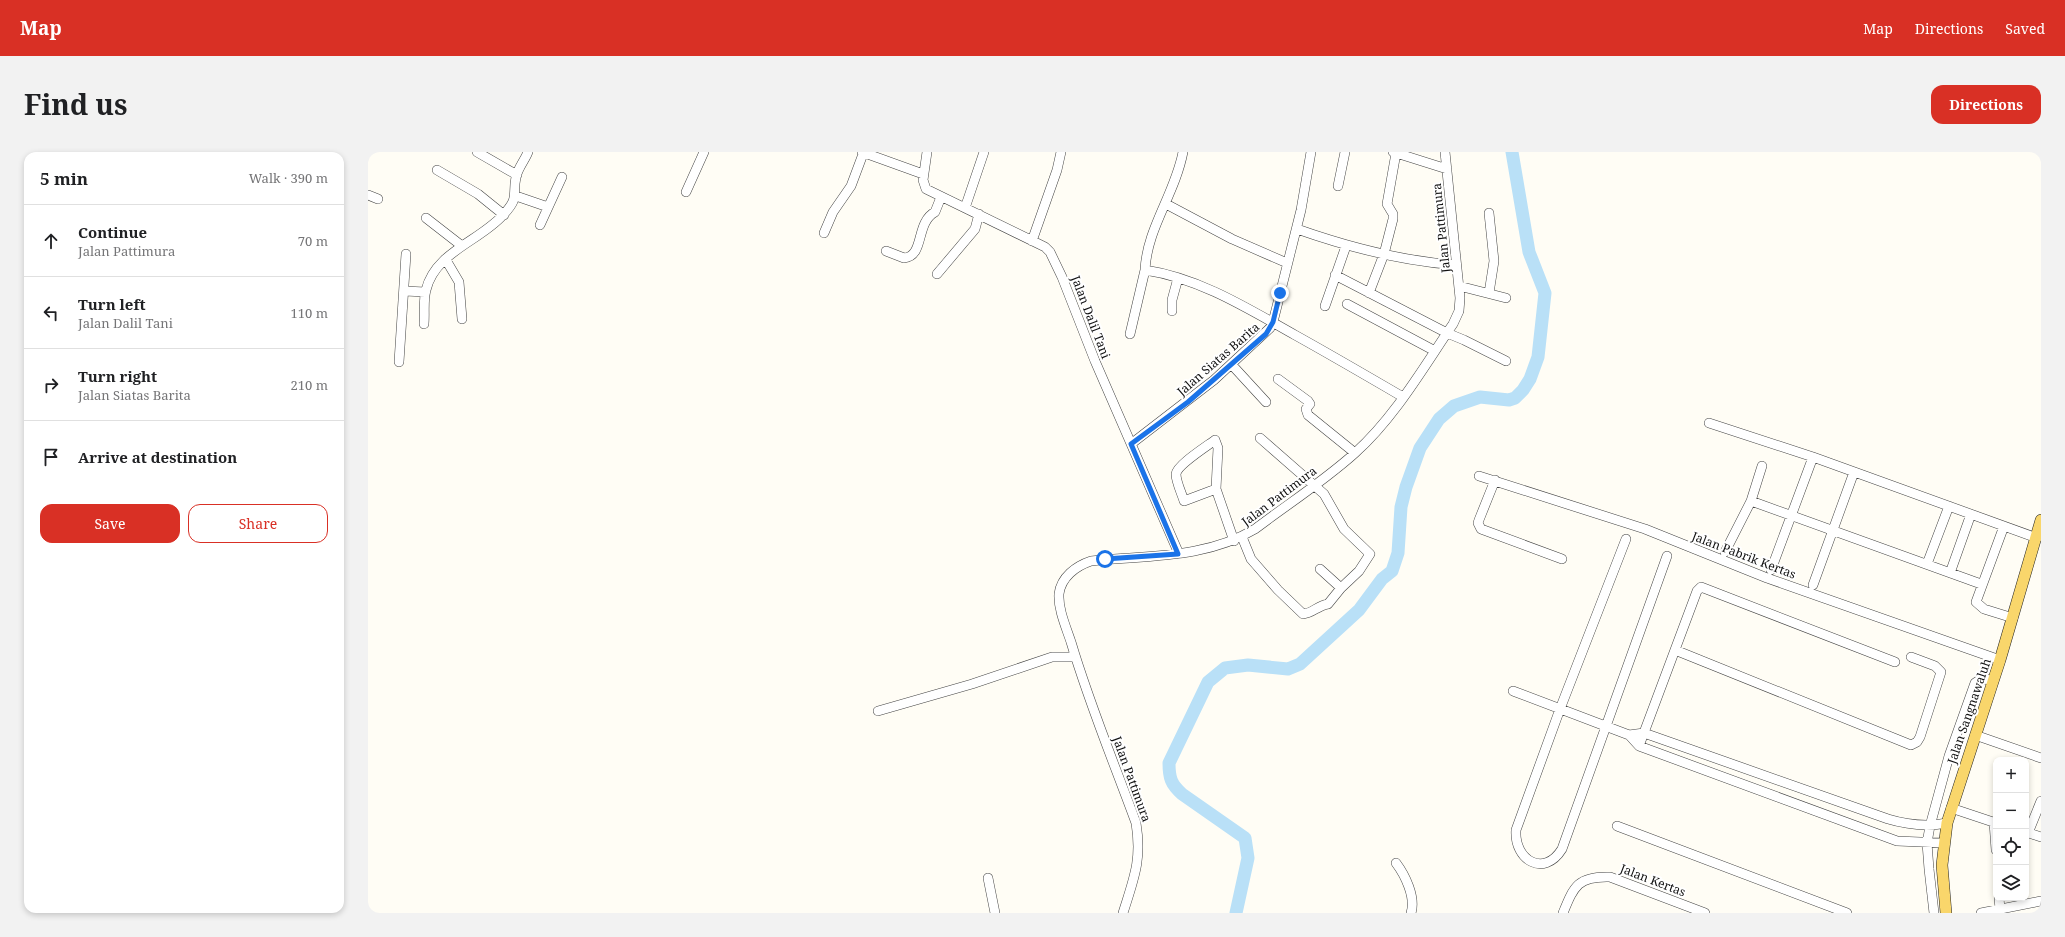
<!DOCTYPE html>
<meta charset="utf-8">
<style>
body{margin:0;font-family:"Noto Serif",serif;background:#f2f2f2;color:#202124}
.controls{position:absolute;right:12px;bottom:12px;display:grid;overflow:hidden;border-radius:8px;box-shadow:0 2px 6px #0003}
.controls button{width:36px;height:36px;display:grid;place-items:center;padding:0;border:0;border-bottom:1px solid #e0e0e0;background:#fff;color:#202124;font:20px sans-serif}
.stop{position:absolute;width:12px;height:12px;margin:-9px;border:3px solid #1a73e8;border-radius:50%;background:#fff}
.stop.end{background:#1a73e8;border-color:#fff;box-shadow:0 1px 4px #0008}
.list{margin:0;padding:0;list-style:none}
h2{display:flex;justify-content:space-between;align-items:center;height:52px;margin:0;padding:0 16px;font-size:17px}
h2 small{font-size:13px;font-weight:400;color:#757577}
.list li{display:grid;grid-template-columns:26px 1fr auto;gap:12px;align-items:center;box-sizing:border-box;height:72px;padding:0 16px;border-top:1px solid #e0e0e0}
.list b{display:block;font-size:15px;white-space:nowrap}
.list p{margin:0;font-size:13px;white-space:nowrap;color:#757577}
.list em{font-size:13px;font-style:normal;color:#757577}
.actions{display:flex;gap:8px;padding:12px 16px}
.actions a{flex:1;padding:9px 0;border:1px solid #d93025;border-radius:12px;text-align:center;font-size:14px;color:#d93025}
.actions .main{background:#d93025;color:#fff}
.icon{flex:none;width:22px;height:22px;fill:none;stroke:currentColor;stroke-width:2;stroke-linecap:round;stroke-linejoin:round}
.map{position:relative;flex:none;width:1673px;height:761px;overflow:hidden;border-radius:12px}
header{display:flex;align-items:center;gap:24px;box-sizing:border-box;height:56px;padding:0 20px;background:#d93025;color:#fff}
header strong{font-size:19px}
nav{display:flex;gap:22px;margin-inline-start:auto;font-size:14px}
.intro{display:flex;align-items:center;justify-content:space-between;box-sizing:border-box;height:96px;padding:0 24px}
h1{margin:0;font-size:28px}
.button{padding:10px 18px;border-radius:12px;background:#d93025;color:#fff;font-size:14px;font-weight:700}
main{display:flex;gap:24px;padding:0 24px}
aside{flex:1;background:#fff;border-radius:12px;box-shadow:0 2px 6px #0003}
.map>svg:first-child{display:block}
</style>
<header>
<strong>Map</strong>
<nav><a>Map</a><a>Directions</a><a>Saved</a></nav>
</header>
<div class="intro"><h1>Find us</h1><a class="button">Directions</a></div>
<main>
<aside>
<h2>5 min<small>Walk · 390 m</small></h2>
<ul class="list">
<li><svg class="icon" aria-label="ahead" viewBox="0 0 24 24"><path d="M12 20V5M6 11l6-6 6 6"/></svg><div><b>Continue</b><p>Jalan Pattimura</p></div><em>70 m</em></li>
<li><svg class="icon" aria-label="left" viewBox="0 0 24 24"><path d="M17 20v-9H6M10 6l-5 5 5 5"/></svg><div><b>Turn left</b><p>Jalan Dalil Tani</p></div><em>110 m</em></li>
<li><svg class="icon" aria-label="right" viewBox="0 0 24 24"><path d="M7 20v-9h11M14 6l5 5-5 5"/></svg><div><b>Turn right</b><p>Jalan Siatas Barita</p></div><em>210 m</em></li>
<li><svg class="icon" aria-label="arrive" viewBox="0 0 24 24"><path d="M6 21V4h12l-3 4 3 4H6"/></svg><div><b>Arrive at destination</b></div></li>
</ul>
<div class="actions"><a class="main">Save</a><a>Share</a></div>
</aside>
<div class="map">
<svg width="1673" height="761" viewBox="0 0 1673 761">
<rect width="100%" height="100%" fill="#fffdf5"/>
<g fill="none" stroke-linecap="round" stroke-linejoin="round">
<path stroke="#b9e0f7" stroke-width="13" d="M868 761 880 706 877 686 814 642C803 632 801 626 801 611L840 530 857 516 880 513 920 517 932 512 991 458 1014 427 1024 419 1030 401 1033 355 1038 335 1052 296 1071 267 1086 254 1112 245 1141 248 1147 246 1155 238 1162 227 1170 205 1177 141 1161 100 1144 0"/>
<defs>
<path id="minor" d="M109 0 149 23
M494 0 555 22
M559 0 555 28 558 37 677 95 682 100 694 125 727 209 811 402
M815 0C807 42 779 76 777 118 831 126 879 156 927 183 963 203 999 224 1035 245
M1025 0 1079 17
M69 18 110 42 136 63
M970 34 977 0
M318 40 336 0
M0 43 10 47
M148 44 180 55
M798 52 864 87 919 111
M597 56 616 0
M1121 61 1126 109 1121 141
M58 66 94 94
M172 73 194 25
M929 77C980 95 1033 109 1088 113
M456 81 465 60 483 34 495 2
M664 89 689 18 693 0
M518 99 536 106C557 104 547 71 567 60L573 45
M78 108 91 130 94 167
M569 122 607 77 611 62
M967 123 1079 181 1096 188 1138 209
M1091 134 1138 146
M37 139 57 140
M1001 141 1016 102 1025 67V62L1019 52 1028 1
M979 152 1067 199
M957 154 978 94
M804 159V148L810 126
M56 172C57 161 55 149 58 138 67 100 112 89 135 63 152 45 144 44 148 25 150 16 157 8 160 0
M762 182 777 118
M31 210 38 102
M864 213 898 250
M910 227 940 249 942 252 938 257 940 263 987 301
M1341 271 1445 305 1669 386
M892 286 956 342 976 377 1002 402 991 419 973 436 952 417
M763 292 846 228 902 176 905 170 933 58 943 0
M1111 324 1277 377 1399 426 1632 508
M1127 328 1111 368 1110 371 1113 377 1194 407
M848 337 816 349C814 342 808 330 808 322 809 313 839 294 847 288L850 296 848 337 866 389
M1383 349 1394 314
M1636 374 1608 450 1616 457 1645 466
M874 385 883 407 910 438 935 462C945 461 949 454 960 452L973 436
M1258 387 1192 557 1148 678C1146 708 1176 726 1194 697L1299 404
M1357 400 1383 349 1613 432
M1559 412 1581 354
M1403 418 1445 305
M1582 421 1603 362
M1445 433 1486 320
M1307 498 1543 593 1549 590 1552 585 1573 520 1567 514 1543 505
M1145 539 1261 583 1271 594 1529 689 1576 691
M510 559 604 532 684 505H707
M1261 583 1276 581 1520 667C1540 673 1558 675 1579 671
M1607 583 1673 606
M1271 594 1329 439 1333 435 1527 510
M1583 656 1628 671
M1626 670 1628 698
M1249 674 1479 761
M1658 680 1673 685
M1660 681 1673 649
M1028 711C1037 723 1048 745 1043 761
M620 726 627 761
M1631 746 1632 757
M755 761C766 726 774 708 768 671 746 611 721 551 703 490 698 475 690 457 691 442 693 425 708 414 723 409 780 403 837 407 887 377 920 352 956 329 987 301 1027 265 1055 216 1085 172L1091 159 1092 146 1077 0
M1195 761C1206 734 1210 724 1242 725L1337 761
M1566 761 1561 717 1559 691 1562 674 1581 604 1607 531 1613 527 1626 528
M1613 761 1673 749"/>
<path id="major" d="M1578 761 1574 713 1579 671 1632 508 1673 368"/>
</defs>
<use href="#minor" stroke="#444" stroke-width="10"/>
<use href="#major" stroke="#222" stroke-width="12"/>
<use href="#minor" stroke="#fff" stroke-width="9"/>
<use href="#major" stroke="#f9d66b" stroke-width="11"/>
</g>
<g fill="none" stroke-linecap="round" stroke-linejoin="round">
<path stroke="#1a73e8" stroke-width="5" d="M737 407 810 402 763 292 820 250 898 182 905 170 912 141"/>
</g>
<g text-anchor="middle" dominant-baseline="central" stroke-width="4" stroke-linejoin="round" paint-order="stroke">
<g font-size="12" fill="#111" stroke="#fff">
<text transform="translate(1073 76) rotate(-96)">Jalan Pattimura</text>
<text transform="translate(723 165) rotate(69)">Jalan Dalil Tani</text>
<text transform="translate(850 207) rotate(-41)">Jalan Siatas Barita</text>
<text transform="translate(911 344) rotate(-37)">Jalan Pattimura</text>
<text transform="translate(1376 403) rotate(21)">Jalan Pabrik Kertas</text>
<text transform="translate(1601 559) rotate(-71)">Jalan Sangnawaluh</text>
<text transform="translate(764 627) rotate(70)">Jalan Pattimura</text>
<text transform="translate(1285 728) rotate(21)">Jalan Kertas</text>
</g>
</g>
</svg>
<div class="controls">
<button>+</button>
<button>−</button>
<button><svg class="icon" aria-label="locate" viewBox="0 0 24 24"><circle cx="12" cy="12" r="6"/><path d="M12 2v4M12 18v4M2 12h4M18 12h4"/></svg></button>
<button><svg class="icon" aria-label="layers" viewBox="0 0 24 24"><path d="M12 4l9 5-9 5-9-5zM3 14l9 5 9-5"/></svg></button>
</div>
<div class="stop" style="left:737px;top:407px"></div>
<div class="stop end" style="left:912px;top:141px"></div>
</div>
</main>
